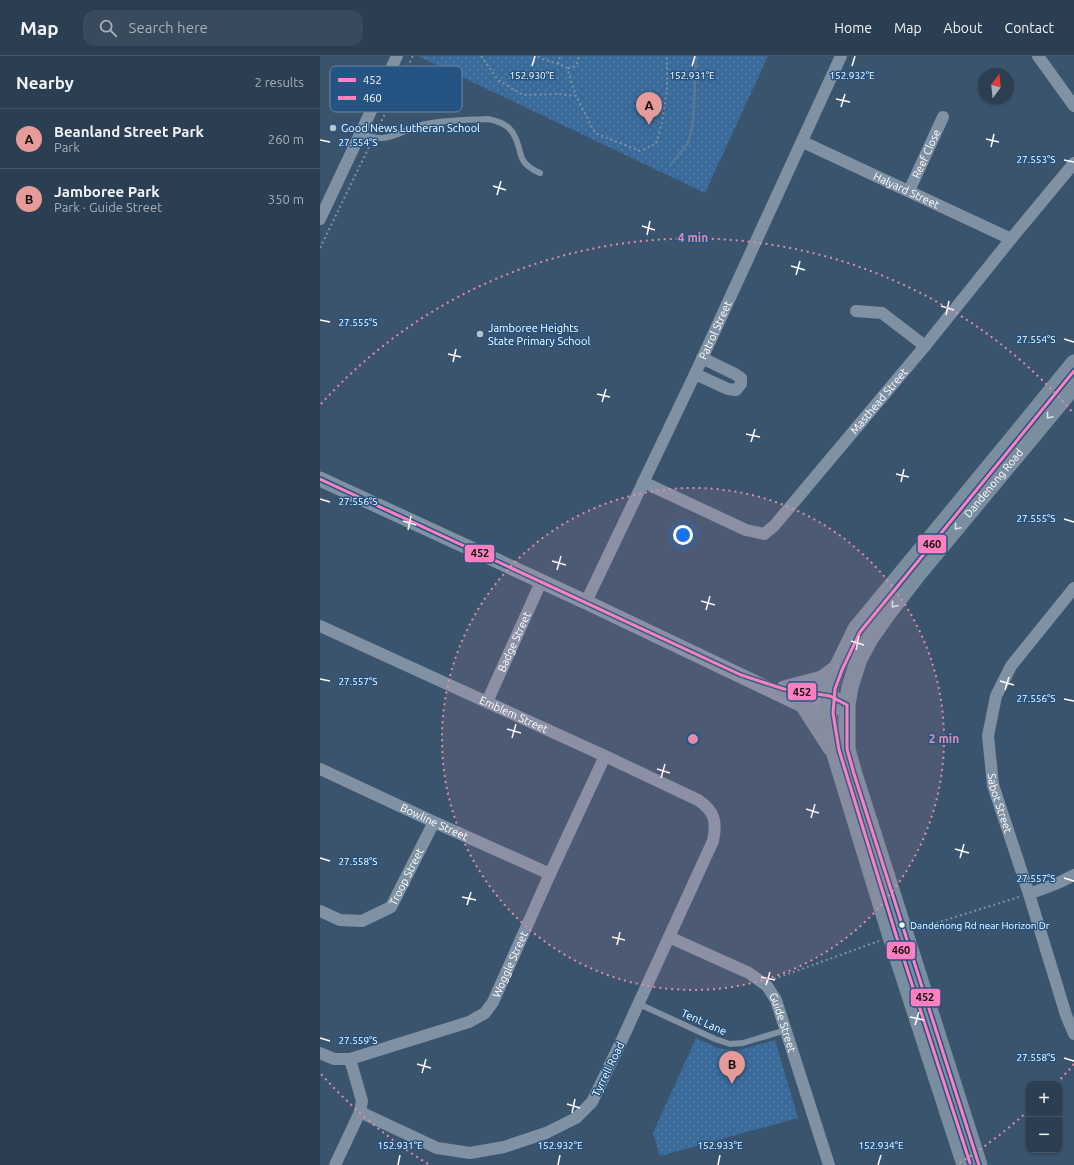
<!DOCTYPE html>
<meta charset="utf-8">
<style>
body{margin:0;font-family:Ubuntu,sans-serif;background:#384a5c;color:#f1f3f6}
.controls{position:absolute;right:12px;bottom:12px;display:grid;overflow:hidden;border-radius:8px;box-shadow:0 1px 3px #0004}
.controls button{width:36px;height:36px;display:grid;place-items:center;padding:0;border:0;border-bottom:1px solid #485869;background:#2c3f52;color:#f1f3f6;font:20px sans-serif}
.compass{position:absolute;left:658px;top:12px;width:36px;height:36px;border-radius:50%;background:#2c3f52;box-shadow:0 1px 3px #0004;rotate:15deg}
.you{position:absolute;left:363px;top:479px;width:14px;height:14px;margin:-10px;border:3px solid #fff;border-radius:50%;background:#1a73e8;box-shadow:0 0 0 6px #1a73e833}
.badge{display:grid;place-items:center;width:26px;height:26px;border-radius:50%;background:#e69b98;color:#111;font-size:13px;font-weight:700}
.pin{position:absolute;translate:-50% -33px;filter:drop-shadow(0 1px 2px #0008)}
.pin::after{content:'';position:absolute;top:21px;width:14px;height:12px;background:inherit;clip-path:polygon(0 0,100% 0,50% 100%)}
.list{margin:0;padding:0;list-style:none}
h2{display:flex;justify-content:space-between;align-items:center;height:52px;margin:0;padding:0 16px;font-size:17px}
h2 small{font-size:13px;font-weight:400;color:#a6afb8}
.list li{display:grid;grid-template-columns:26px 1fr auto;gap:12px;align-items:center;box-sizing:border-box;height:60px;padding:0 16px;border-top:1px solid #485869}
.list b{display:block;font-size:15px;white-space:nowrap}
.list p{margin:0;font-size:13px;white-space:nowrap;color:#a6afb8}
.list em{font-size:13px;font-style:normal;color:#a6afb8}
.icon{flex:none;width:22px;height:22px;fill:none;stroke:currentColor;stroke-width:2;stroke-linecap:round;stroke-linejoin:round}
.map{position:relative;flex:none;width:754px;height:1109px;overflow:hidden}
header{display:flex;align-items:center;gap:24px;box-sizing:border-box;height:56px;padding:0 20px;background:#2c3f52;border-bottom:1px solid #485869}
header strong{font-size:19px}
nav{display:flex;gap:22px;margin-inline-start:auto;font-size:14px}
.search{width:280px;height:36px;background:#384a5c;display:flex;align-items:center;gap:10px;box-sizing:border-box;padding:0 14px;border-radius:12px;color:#a6afb8;font-size:15px}
main{display:flex}
aside{flex:1;background:#2c3f52}
.map>svg:first-child{display:block}
</style>
<header>
<strong>Map</strong>
<div class="search"><svg class="icon" aria-label="search" viewBox="0 0 24 24"><circle cx="10" cy="10" r="6"/><path d="M15 15l6 6"/></svg>Search here</div>
<nav><a>Home</a><a>Map</a><a>About</a><a>Contact</a></nav>
</header>
<main>
<aside>
<h2>Nearby<small>2 results</small></h2>
<ul class="list">
<li><span class="badge">A</span><div><b>Beanland Street Park</b><p>Park</p></div><em>260 m</em></li>
<li><span class="badge">B</span><div><b>Jamboree Park</b><p>Park · Guide Street</p></div><em>350 m</em></li>
</ul>
</aside>
<div class="map">
<svg width="754" height="1109" viewBox="0 0 754 1109">
<defs>
<pattern id="grass-dots" width="8" height="8" patternUnits="userSpaceOnUse"><rect width="8" height="8" fill="#396a99"/><path d="M2 2h.1M6 6h.1" fill="none" stroke="#5780a8" stroke-width="1.8" stroke-linecap="round"/></pattern>
</defs>
<rect width="100%" height="100%" fill="#3a546d"/>
<path fill="url(#grass-dots)" d="M98 0H448L385 137Z
M376 982 398 992 416 995 455 984 478 1062 340 1100 333 1077Z"/>
<g fill="none" stroke-linecap="round" stroke-linejoin="round">
<path stroke="#557696" stroke-width="3" d="M351 108 368 87 373 68 376 0"/>
<path stroke="#8091a3" stroke-width="2" stroke-dasharray="2 3" stroke-linecap="butt" d="M161 0 178 24 203 39 238 38 256 40 275 77 320 95 336 88 342 67 347 33V0
M218 0C226 6 238 6 247 12L256 40
M238 8 240 0
M248 12C256 12 258 7 259 0
M57 74 93 0
M0 192 50 89
M597 873 699 841
M454 923 559 885"/>
<path stroke="#8091a3" stroke-width="6" d="M40 77C47 80 54 82 62 82 76 82 91 70 106 68 126 64 148 64 168 63 188 67 194 74 199 92 200 96 201 101 203 104 207 111 213 114 220 117
M319 948 395 983 410 988 423 987 466 974"/>
<g stroke="#8091a3" stroke-width="12">
<path d="M718 0 754 50"/>
<path id="s1" d="M483 86 691 183"/>
<path id="s2" d="M589 135 623 61"/>
<path d="M0 163 77 0"/>
<path d="M536 255 562 257 605 290"/>
<path d="M375 318 408 333 416 334 421 328V322L415 318 382 302"/>
<path id="s3" d="M323 426 426 474 444 478 454 470 605 290 691 183 754 107"/>
<path id="s4" d="M754 532 691 610 676 640 668 680 673 729 709 838 746 959 754 978"/>
<path id="s5" d="M266 546 375 318 521 0"/>
<path id="s6" d="M0 570 285 700 378 744C395 755 397 766 393 785L300 988 272 1046 256 1062 226 1077 184 1091 150 1097 117 1092 40 1056"/>
<path id="s7" d="M167 646 221 526"/>
<path id="s8" d="M0 713 114 766 230 818"/>
<path d="M709 838 738 827 754 819"/>
<path id="s9" d="M0 855 20 864 42 865 71 851 114 766"/>
<path id="s10" d="M349 881 429 917 447 930 456 944 509 1109"/>
<path id="s11" d="M0 997 14 1003H30L149 966 165 957 173 946 230 818 285 700"/>
<path d="M15 1109 40 1056 42 1045 30 1003"/>
</g>
<path stroke="#8091a3" stroke-width="15" d="M0 423 266 546 484 650 509 653 520 651
M464 633 510 640 520 646"/>
<g stroke="#7b8e9f" stroke-width="17">
<path d="M464 633 502 623 517 612"/>
<path d="M484 650 511 692"/>
<path d="M645 1109 571 881 514 695 508 657 510 632 517 612 536 573 689 387 754 307"/>
<path id="s12" d="M659 1109 534 718 527 693V649L530 631 539 603 551 581 568 557 598 518 754 330"/>
</g>
<defs>
<path id="bus-1" d="M0 423 421 619 464 633 510 640 527 649V693L534 718 659 1109"/>
<path id="bus-2" d="M650 1107 576 879 519 694 513 657 515 633 522 614 540 576 754 315"/>
</defs>
<use href="#bus-1" stroke="#255482" stroke-width="6"/>
<use href="#bus-2" stroke="#255482" stroke-width="6"/>
<use href="#bus-1" stroke="#ff80c0" stroke-width="3"/>
<use href="#bus-2" stroke="#ff80c0" stroke-width="3"/>
</g>
<defs><path id="oneway-chevron" d="M-2-3.5L2.5 0L-2 3.5" fill="none" stroke-width="1.6" stroke-linecap="round" stroke-linejoin="round"/></defs>
<g stroke="#dee3e7">
<use href="#oneway-chevron" transform="translate(729 360) rotate(130)"/>
<use href="#oneway-chevron" transform="translate(637 471) rotate(130)"/>
<use href="#oneway-chevron" transform="translate(574 549) rotate(128)"/>
</g>
<path fill="none" stroke="#fff" stroke-width="1.5" d="M212 10 215 0M372 10 375 0M532 10 535 0M516 43 530 46M521 51 525 38M666 83 679 86M0 84 10 86M671 91 674 78M744 104 754 106M173 130 186 134M177 139 181 125M322 170 335 174M327 179 330 165M471 210 485 214M476 219 480 205M621 250 634 254M626 259 629 245M0 264 10 266M744 283 754 286M128 298 141 301M133 306 136 293M277 338 290 341M282 346 286 333M426 378 440 381M431 386 435 373M576 418 589 421M581 426 584 413M0 443 10 446M744 463 754 466M83 465 96 469M88 474 91 460M232 505 246 509M237 514 241 500M381 545 395 549M386 554 390 540M531 585 544 589M536 594 539 580M0 623 10 625M680 625 694 629M685 634 689 621M744 643 754 645M187 673 201 677M192 682 196 668M337 713 350 717M341 722 345 708M486 753 499 757M491 762 495 748M635 793 649 797M0 802 10 805M640 802 644 788M744 822 754 825M142 841 156 844M147 849 151 836M292 881 305 884M297 889 300 876M441 921 455 924M446 929 450 916M590 961 604 964M595 969 599 956M0 982 10 985M744 1002 754 1005M97 1008 111 1012M102 1017 106 1003M247 1048 260 1052M252 1057 255 1043M78 1109 80 1099M238 1109 240 1099M398 1109 400 1099M558 1109 561 1099"/>
<circle cx="373" cy="683" r="251" fill="#e08cad" fill-opacity=".12"/>
<g fill="none" stroke="#e08cad" stroke-width="2" stroke-dasharray="2 4">
<circle cx="373" cy="683" r="251"/>
<path d="M754 1008A501 501 0 0 1 736 1028M708 1055A501 501 0 0 1 638 1108M108 1108A501 501 0 0 1 1 1018M1 348A501 501 0 0 1 754 358"/>
</g>
<g fill="#bac3cc" stroke="#255482" stroke-width="1.5">
<circle cx="13" cy="72" r="4"/>
<circle cx="160" cy="278" r="4"/>
</g>
<circle fill="#fff" stroke="#255482" stroke-width="1.5" cx="582" cy="869" r="3.5"/>
<g text-anchor="middle" dominant-baseline="central" stroke-width="3" stroke-linejoin="round" paint-order="stroke">
<g font-size="10" fill="#fff" stroke="#255482" text-anchor="start">
<text x="590" y="869">Dandenong Rd near Horizon Dr</text>
</g>
<g font-size="11" fill="#fff" stroke="#255482" text-anchor="start">
<text x="21" y="72">Good News Lutheran School</text>
<text x="168" y="272">Jamboree Heights<tspan x="168" dy="13">State Primary School</tspan></text>
</g>
<g font-size="11" fill="#fff" stroke="#255482">
<text stroke="none"><textPath href="#s2" startOffset="41">Reef Close</textPath></text>
<text stroke="none"><textPath href="#s1" startOffset="114">Halyard Street</textPath></text>
<text stroke="none"><textPath href="#s5" startOffset="301">Patrol Street</textPath></text>
<text stroke="none"><textPath href="#s3" startOffset="308">Masthead Street</textPath></text>
<text stroke="none"><textPath href="#s12" startOffset="750">Dandenong Road</textPath></text>
<text stroke="none"><textPath href="#s7" startOffset="66">Badge Street</textPath></text>
<text stroke="none"><textPath href="#s6" startOffset="213">Emblem Street</textPath></text>
<text stroke="none"><textPath href="#s4" startOffset="243">Sabot Street</textPath></text>
<text stroke="none"><textPath href="#s8" startOffset="126">Bowline Street</textPath></text>
<text stroke="none"><textPath href="#s9" startOffset="110">Troop Street</textPath></text>
<text stroke="none"><textPath href="#s11" startOffset="229">Woggle Street</textPath></text>
<text transform="translate(384 966) rotate(24)">Tent Lane</text>
<text stroke="none"><textPath href="#s10" startOffset="150">Guide Street</textPath></text>
<text transform="translate(288 1013) rotate(-64)">Tyrrell Road</text>
</g>
</g>
<rect x="10" y="10" width="132" height="46" rx="6" fill="#255482" stroke="#6687a8" stroke-width="1"/>
<rect x="18" y="22" width="18" height="4" fill="#ff80c0"/>
<rect x="18" y="40" width="18" height="4" fill="#ff80c0"/>
<g font-size="11" fill="#fff">
<text x="43" y="28">452</text>
<text x="43" y="46">460</text>
</g>
<g font-size="10" text-anchor="middle" fill="#fff" stroke="#255482" stroke-width="3" stroke-linejoin="round" paint-order="stroke">
<text x="212" y="23">152.930°E</text>
<text x="372" y="23">152.931°E</text>
<text x="532" y="23">152.932°E</text>
<text x="38" y="90">27.554°S</text>
<text x="716" y="107">27.553°S</text>
<text x="38" y="270">27.555°S</text>
<text x="716" y="287">27.554°S</text>
<text x="38" y="449">27.556°S</text>
<text x="716" y="466">27.555°S</text>
<text x="38" y="629">27.557°S</text>
<text x="716" y="646">27.556°S</text>
<text x="38" y="809">27.558°S</text>
<text x="716" y="826">27.557°S</text>
<text x="38" y="988">27.559°S</text>
<text x="716" y="1005">27.558°S</text>
<text x="80" y="1093">152.931°E</text>
<text x="240" y="1093">152.932°E</text>
<text x="400" y="1093">152.933°E</text>
<text x="561" y="1093">152.934°E</text>
</g>
<circle cx="373" cy="683" r="6" fill="#e08cad" stroke="#255482" stroke-width="2"/>
<g font-size="12" text-anchor="middle" font-weight="bold" fill="#e08cad" stroke="#255482" stroke-width="3" stroke-linejoin="round" paint-order="stroke">
<text x="373" y="186">4 min</text>
<text x="624" y="687">2 min</text>
</g>
<g stroke="#255482" stroke-width="1.5">
<rect x="597" y="478" width="30" height="20" rx="4" fill="#ff80c0"/>
<rect x="144" y="488" width="31" height="19" rx="4" fill="#ff80c0"/>
<rect x="467" y="626" width="30" height="19" rx="4" fill="#ff80c0"/>
<rect x="566" y="885" width="30" height="19" rx="4" fill="#ff80c0"/>
<rect x="590" y="932" width="31" height="19" rx="4" fill="#ff80c0"/>
</g>
<g font-size="11" text-anchor="middle" font-weight="bold" fill="#111">
<text x="612" y="492">460</text>
<text x="160" y="501">452</text>
<text x="482" y="640">452</text>
<text x="581" y="898">460</text>
<text x="605" y="945">452</text>
</g>
</svg>
<div class="controls">
<button>+</button>
<button>−</button>
</div>
<svg class="compass" viewBox="-18 -18 36 36"><path d="M0-13l5 13h-10z" fill="#e53935"/><path d="M0 13l5-13h-10z" fill="#a6afb8"/></svg>
<div class="you"></div>
<div class="pin badge" style="left:329px;top:69px">A</div>
<div class="pin badge" style="left:412px;top:1028px">B</div>
</div>
</main>
